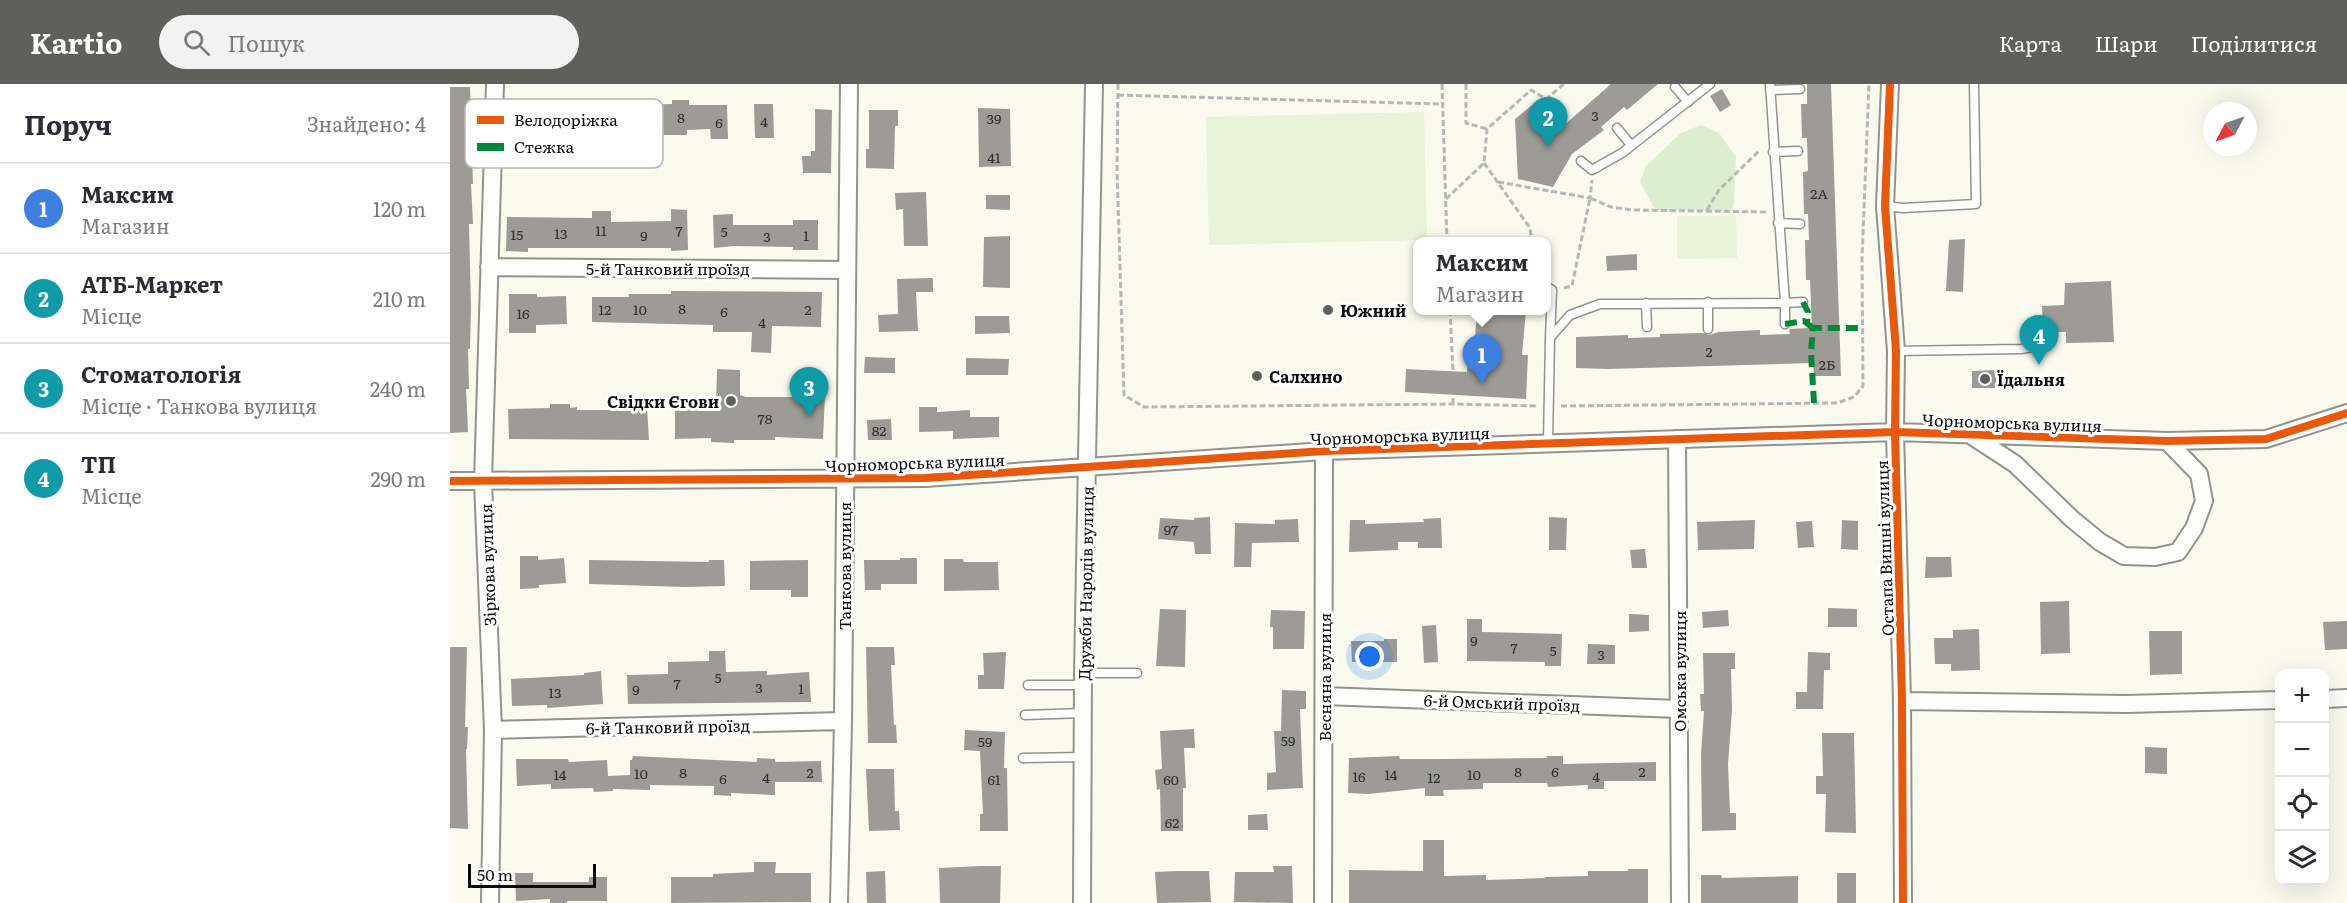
<!DOCTYPE html>
<html lang="uk">
<meta charset="utf-8">
<style>
body{margin:0;font-family:Literata,serif;background:#f2f2f3;color:#2b2b33}
.controls{position:absolute;right:18px;bottom:18px;display:grid;overflow:hidden;border-radius:12px;box-shadow:0 6px 24px #0002}
.controls button{width:54px;height:54px;display:grid;place-items:center;padding:0;border:0;border-bottom:2px solid #e1e1e2;background:#fff;color:#2b2b33;font:30px sans-serif}
.compass{position:absolute;left:1753px;top:18px;width:54px;height:54px;border-radius:50%;background:#fff;box-shadow:0 6px 24px #0002;rotate:229deg}
.scale{position:absolute;left:18px;bottom:15px;width:128px;box-sizing:border-box;padding-left:6px;border:3px solid #0b0b0b;border-top:0;font-size:16px;line-height:21px;white-space:nowrap;color:#0b0b0b;-webkit-text-stroke:4px #fff;paint-order:stroke}
.you{position:absolute;left:920px;top:573px;width:21px;height:21px;margin:-15px;border:4px solid #fff;border-radius:50%;background:#1a73e8;box-shadow:0 0 0 9px #1a73e833}
.badge{display:grid;place-items:center;width:39px;height:39px;border-radius:50%;background:#5f5f5b;color:#fff;font-size:20px;font-weight:700}
.pin{position:absolute;translate:-50% -50px;filter:drop-shadow(0 2px 3px #0008)}
.pin::after{content:'';position:absolute;top:32px;width:21px;height:18px;background:inherit;clip-path:polygon(0 0,100% 0,50% 100%)}
.popup{position:absolute;left:963px;top:153px;width:138px;height:78px;box-sizing:border-box;display:grid;place-content:center;border-radius:12px;background:#fff;filter:drop-shadow(0 2px 4px #0005);font-size:20px;white-space:nowrap;color:#7c7c81}
.popup b{font-size:22px;color:#2b2b33}
.popup::after{content:'';position:absolute;left:50%;top:100%;margin-left:-12px;border:12px solid transparent;border-top-color:#fff}
.list{margin:0;padding:0;list-style:none}
h2{display:flex;justify-content:space-between;align-items:center;height:78px;margin:0;padding:0 24px;font-size:26px}
h2 small{font-size:20px;font-weight:400;color:#7c7c81}
.list li{display:grid;grid-template-columns:39px 1fr auto;gap:18px;align-items:center;box-sizing:border-box;height:90px;padding:0 24px;border-top:2px solid #e1e1e2}
.list b{display:block;font-size:22px;white-space:nowrap}
.list p{margin:0;font-size:20px;white-space:nowrap;color:#7c7c81}
.list em{font-size:20px;font-style:normal;color:#7c7c81}
.icon{flex:none;width:33px;height:33px;fill:none;stroke:currentColor;stroke-width:2;stroke-linecap:round;stroke-linejoin:round}
.map{position:relative;flex:none;width:1897px;height:819px;overflow:hidden}
header{display:flex;align-items:center;gap:36px;box-sizing:border-box;height:84px;padding:0 30px;background:#5f5f5b;color:#fff}
header strong{font-size:28px}
nav{display:flex;gap:33px;margin-inline-start:auto;font-size:21px}
.search{width:420px;height:54px;background:#f2f2f3;display:flex;align-items:center;gap:15px;box-sizing:border-box;padding:0 21px;border-radius:33px;color:#7c7c81;font-size:22px}
main{display:flex}
aside{flex:1;background:#fff}
.map>svg:first-child{display:block}
</style>
<header>
<strong>Kartio</strong>
<div class="search"><svg class="icon" aria-label="search" viewBox="0 0 24 24"><circle cx="10" cy="10" r="6"/><path d="M15 15l6 6"/></svg>Пошук</div>
<nav><a>Карта</a><a>Шари</a><a>Поділитися</a></nav>
</header>
<main>
<aside>
<h2>Поруч<small>Знайдено: 4</small></h2>
<ul class="list">
<li><span class="badge" style="background:#3f7fe0">1</span><div><b>Максим</b><p>Магазин</p></div><em>120 m</em></li>
<li><span class="badge" style="background:#0f9aa8">2</span><div><b>АТБ-Маркет</b><p>Місце</p></div><em>210 m</em></li>
<li><span class="badge" style="background:#0f9aa8">3</span><div><b>Стоматологія</b><p>Місце · Танкова вулиця</p></div><em>240 m</em></li>
<li><span class="badge" style="background:#0f9aa8">4</span><div><b>ТП</b><p>Місце</p></div><em>290 m</em></li>
</ul>
</aside>
<div class="map">
<svg width="1897" height="819" viewBox="0 0 1897 819">
<rect width="100%" height="100%" fill="#fafaef"/>
<path fill="#ddeed0" d="M1251 41 1269 49 1286 73 1284 118 1282 127 1208 126 1203 122 1190 98 1196 82 1231 49Z"/>
<path fill="#e8f3da" d="M974 28 977 156 759 161 756 33Z
M1227 132H1286L1287 174 1227 175Z"/>
<path fill="#9c9b95" d="M1161 0H1208L1177 26 1174 23 1151 43 1154 46 1122 70 1103 103 1068 95 1065 35 1087 17 1111 44Z
M1357 0H1381L1391 292H1364L1363 279 1158 285 1126 284V253L1178 251V254L1210 253V250L1253 249 1259 251 1269 248 1310 246V251L1340 250 1339 245 1362 244 1360 196H1356L1355 156H1359L1358 130H1354L1353 88 1358 87 1357 54H1352L1351 20H1357Z
M0 3H20L23 100H21L23 140H19L21 223 20 265H18L19 305H16L18 348 0 349Z
M1272 5 1281 21 1270 28 1260 12Z
M222 16H239V21H277L278 55H261L260 45 237 46V51H198V56L181 57V46H143V39L99 40V36L61 37V20H81V23L181 24V21L222 20Z
M304 20H323L324 54H305Z
M528 24 560 25 561 82 529 83Z
M365 25 382 26 381 89H353L352 72H361V67H365Z
M419 26H448V42H445L444 85 416 84V65H419Z
M476 108 478 162H454L453 125 446 126 445 109Z
M536 111H560V126L536 125Z
M221 125 237 126 238 166 221 167V164H78V168L56 167 57 133 142 134V127H161V138L221 137Z
M283 130V141H343V136H368V166H343V163L284 162 264 164 263 131Z
M560 152V204L533 203 534 153Z
M1515 155 1513 208 1496 207 1499 156Z
M1187 170V186L1157 187 1156 172Z
M483 194V208H466L468 247 429 248 428 231 448 230 447 195Z
M1661 197 1664 258 1616 259V248H1593L1592 222 1614 221 1615 199Z
M221 207 372 208 371 243 322 242 321 269 301 268 302 248H263V241L142 238V213H179V210H221Z
M59 210H87V213L116 212 117 240 86 241V249H59Z
M1027 226H1076L1072 271H1078L1076 315 955 308 956 285 1017 288 1018 268H1024Z
M525 232H559L560 249 525 250Z
M415 273 445 274V289H414Z
M516 274 559 275 558 291H516Z
M267 285 290 286V311L296 313H345V311L375 312 373 355 325 353V356H284V359L261 358V354L225 355V325L266 324Z
M1547 286 1548 304H1522V287Z
M100 320H120V324L127 323V326H180V324L197 323 199 356 59 355 58 325 100 324Z
M469 323H487V328L520 326V333H549V353L503 355V347L469 348Z
M441 335 442 356H418L417 336Z
M760 433 761 470H745L744 458 708 455 710 434 744 436V434Z
M1099 433 1117 434 1116 466H1099Z
M991 434 992 464H968V458H948V466L899 468 900 436H915V440L974 438 973 435Z
M848 435 849 458 802 459 801 483H784L785 439 825 440V436Z
M1305 436 1304 465 1248 466 1247 438Z
M1392 436 1408 437V466L1391 465Z
M1362 437 1364 463 1348 464 1346 438Z
M1195 465 1197 484H1182L1180 466Z
M70 472H88V476L114 474 116 499 89 501V504L70 505Z
M1476 473H1501L1502 493 1475 494Z
M450 474H467V500H431V506H415L414 476H450Z
M494 475H513L514 478H548L549 506 494 507Z
M139 476 259 478V476H274L275 502 235 503 139 500Z
M358 476V513H341V506H300V477Z
M1619 517 1620 569 1591 570 1590 518Z
M1378 524 1407 525V543H1378Z
M710 525 736 526 735 583 706 582Z
M821 526 855 527 854 565H823V543H820Z
M1278 526 1279 542 1253 544 1252 528Z
M1179 530 1199 531V547L1179 548Z
M1017 535H1032V548L1112 550 1111 582H1095V578L1017 577Z
M1897 537V565L1875 566 1873 538Z
M986 541 988 578 974 579 972 542Z
M1529 545 1530 586 1501 587V580H1485L1484 554H1503V546Z
M1699 547H1732V590L1700 591Z
M934 555H947V578H902L901 557H934Z
M1138 560 1165 561V580H1137Z
M0 563H17L15 643H18L17 665H16L18 745 0 744Z
M416 563H444L445 581H441L444 641H446L447 659H418Z
M259 567H275L276 588 317 587V591L359 588 361 618 178 620 177 591 218 590V578L259 577Z
M556 568 554 605H528V591H534L533 569Z
M1358 568 1380 569V586H1374L1373 625H1346V608H1357Z
M1253 569H1285V585H1281L1282 626 1278 680 1280 729H1286V746L1252 747 1251 670 1254 627H1251L1250 610H1254Z
M151 587 153 620 97 624V621L62 622 61 595 134 591V589Z
M832 606 856 607V625H850L853 704 817 706V689L826 688 824 647H831Z
M744 645 745 664H734L736 704H733V747H711L710 705 707 706 705 686 712 685 710 647Z
M515 646 555 648 554 684H557L558 747H530V730H533L530 667 514 666Z
M1372 649H1404L1406 749 1375 748 1376 710H1366V692H1373Z
M1695 663 1717 664V690L1695 689Z
M183 672 307 678V674L325 675V678L371 677 372 698H325V711L281 709V712L264 711V702L200 701V706L163 705V707L144 708 143 704 101 705V700L67 702 66 675H118L119 678 157 676 158 692 180 691V676H182Z
M949 672 950 675H992L1097 674 1096 672H1113V680L1206 678V697H1154V705H1138V701L1098 703 1097 699H1033V705L993 706 994 712H975V704L918 710 898 709 899 674Z
M416 685H444L445 727H449L450 746 419 747Z
M817 730 818 746H798V731Z
M973 756H994V792L1036 791V796L1095 794V793L1138 792V787H1178V785H1198V819H899V786L973 787Z
M304 778H326L325 789H361V818L221 819V793H263V790L304 788Z
M530 782H551L550 819H490L489 784Z
M823 782H842L843 819 784 818 785 788H824Z
M435 787 436 819H417L416 788Z
M727 787H759L761 818 707 819 705 788Z
M65 789H83V798H139V793H157V817H117V819H100V815L66 817Z
M1387 789H1406V819H1387Z
M1251 791H1271L1272 794 1348 792V819H1251Z"/>
<g fill="none" stroke-linecap="round" stroke-linejoin="round">
<defs>
<path id="lane" d="M1225 3 1238 18
M1320 6 1350 5
M1167 44 1181 61
M1323 68 1348 67
M1131 77 1142 86 1172 69 1260 0
M1435 122 1453 124 1526 120 1524 0
M1328 139 1350 140
M1096 202 1102 206 1100 254
M1258 218V245
M1196 219 1197 243
M1335 240V219L1353 218
M1446 267 1571 265 1588 262
M1098 358 1100 254 1120 231 1150 220 1335 219 1320 0
M633 589H687
M578 601H633
M575 631 633 629
M573 674 633 673"/>
<path id="street" d="M1440 0 1435 122 1446 267 1445 348 1452 617 1453 819
M39 183 397 186
M1519 350 1565 380 1622 435 1650 458 1674 472 1705 473 1728 468 1744 444 1754 417 1749 390 1717 357
M1227 355 1230 819
M0 397 475 394 874 367 1445 348 1717 357 1816 355 1897 329
M874 612 1229 625
M1874 615 1897 614
M1452 617 1676 620 1830 616
M43 646 393 637
M40 819 43 646 33 397 45 0
M389 819 393 637 399 0
M632 819 633 589 644 0
M873 819 874 367"/>
</defs>
<use href="#lane" stroke="#93938e" stroke-width="11"/>
<use href="#street" stroke="#93938e" stroke-width="20"/>
<path stroke="#b7b7b5" stroke-width="3" stroke-dasharray="6 3" stroke-linecap="butt" d="M668 0 667 85 674 311 694 323 1003 320 1087 322
M992 0 997 158
M1016 0V39L1037 45
M668 11 993 20
M1034 79 1080 144 1082 158
M1048 98 1140 114 1142 96
M996 115 1034 79 1037 45 1081 6 1096 15 1114 0
M1257 126 1269 106 1310 66
M1114 204 1122 202 1140 114 1161 123 1182 126 1317 128
M1000 226 1003 287
M1003 320V311
M1111 322 1387 319 1404 313 1413 302 1412 175 1419 0"/>
<use href="#lane" stroke="#fefefd" stroke-width="8"/>
<use href="#street" stroke="#fefefd" stroke-width="16"/>
<path stroke="#00873e" stroke-width="6" stroke-dasharray="12 6" stroke-linecap="butt" d="M1353 218 1358 228 1357 240
M1335 240 1354 237 1363 244
M1364 319 1361 269 1363 244H1413"/>
<defs>
<path id="cycleway" d="M1440 0 1435 122 1446 267 1445 348 1452 617 1453 819
M0 397 475 394 874 367 1445 348 1717 357 1816 355 1897 329"/>
</defs>
<use href="#cycleway" stroke="#fff" stroke-width="11"/>
<use href="#cycleway" stroke="#e8590c" stroke-width="8"/>
</g>
<g fill="#5f5f5b" stroke="#fff" stroke-width="2">
<circle cx="878" cy="226" r="6"/>
<circle cx="807" cy="292" r="6"/>
<circle cx="1535" cy="295" r="6"/>
<circle cx="281" cy="317" r="6"/>
</g>
<g text-anchor="middle" dominant-baseline="central" stroke-width="6" stroke-linejoin="round" paint-order="stroke">
<g font-size="14" fill="#2f2f2e">
<text x="1145" y="31">3</text>
<text x="231" y="33">8</text>
<text x="544" y="34">39</text>
<text x="314" y="37">4</text>
<text x="269" y="38">6</text>
<text x="544" y="73">41</text>
<text x="1369" y="109">2А</text>
<text x="151" y="146">11</text>
<text x="229" y="146">7</text>
<text x="274" y="147">5</text>
<text x="111" y="149">13</text>
<text x="67" y="150">15</text>
<text x="194" y="151">9</text>
<text x="356" y="151">1</text>
<text x="317" y="152">3</text>
<text x="232" y="224">8</text>
<text x="155" y="225">12</text>
<text x="190" y="225">10</text>
<text x="358" y="225">2</text>
<text x="274" y="227">6</text>
<text x="73" y="229">16</text>
<text x="312" y="238">4</text>
<text x="1259" y="267">2</text>
<text x="1377" y="280">2Б</text>
<text x="315" y="334">78</text>
<text x="429" y="346">82</text>
<text x="721" y="445">97</text>
<text x="1024" y="556">9</text>
<text x="1064" y="563">7</text>
<text x="1103" y="566">5</text>
<text x="1151" y="570">3</text>
<text x="268" y="593">5</text>
<text x="227" y="599">7</text>
<text x="309" y="603">3</text>
<text x="351" y="604">1</text>
<text x="186" y="605">9</text>
<text x="105" y="608">13</text>
<text x="838" y="656">59</text>
<text x="535" y="657">59</text>
<text x="1068" y="687">8</text>
<text x="1105" y="687">6</text>
<text x="1192" y="687">2</text>
<text x="233" y="688">8</text>
<text x="360" y="688">2</text>
<text x="191" y="689">10</text>
<text x="110" y="690">14</text>
<text x="941" y="690">14</text>
<text x="1024" y="690">10</text>
<text x="909" y="692">16</text>
<text x="1146" y="692">4</text>
<text x="316" y="693">4</text>
<text x="984" y="693">12</text>
<text x="273" y="694">6</text>
<text x="544" y="695">61</text>
<text x="721" y="695">60</text>
<text x="722" y="738">62</text>
</g>
<g font-size="16" fill="#0b0b0b" stroke="#fff">
<text x="218" y="184">5-й Танковий проїзд</text>
<text transform="translate(1562 338) rotate(2)">Чорноморська вулиця</text>
<text transform="translate(950 351) rotate(-2)">Чорноморська вулиця</text>
<text transform="translate(465 378) rotate(-2)">Чорноморська вулиця</text>
<text transform="translate(1434 464) rotate(-92)">Остапа Вишні вулиця</text>
<text transform="translate(37 481) rotate(-92)">Зіркова вулиця</text>
<text transform="translate(394 482) rotate(-90)">Танкова вулиця</text>
<text transform="translate(635 499) rotate(-89)">Дружби Народів вулиця</text>
<text transform="translate(1229 587) rotate(-90)">Омська вулиця</text>
<text transform="translate(874 593) rotate(-90)">Весняна вулиця</text>
<text transform="translate(1052 618) rotate(2)">6-й Омський проїзд</text>
<text transform="translate(218 642) rotate(-1)">6-й Танковий проїзд</text>
</g>
<g font-size="16" font-weight="bold" fill="#0b0b0b" stroke="#fff" text-anchor="start">
<text x="890" y="226">Южний</text>
<text x="819" y="292">Салхино</text>
<text x="1547" y="295">Їдальня</text>
<text x="269" y="317" text-anchor="end">Свідки Єгови</text>
</g>
</g>
<rect x="15" y="15" width="198" height="69" rx="9" fill="#fff" stroke="#b6b6b6" stroke-width="1.5"/>
<rect x="27" y="32" width="27" height="8" fill="#e8590c"/>
<rect x="27" y="59" width="27" height="8" fill="#00873e"/>
<g font-size="16" fill="#0b0b0b">
<text x="64" y="42">Велодоріжка</text>
<text x="64" y="69">Стежка</text>
</g>
</svg>
<div class="controls">
<button>+</button>
<button>−</button>
<button><svg class="icon" aria-label="locate" viewBox="0 0 24 24"><circle cx="12" cy="12" r="6"/><path d="M12 2v4M12 18v4M2 12h4M18 12h4"/></svg></button>
<button><svg class="icon" aria-label="layers" viewBox="0 0 24 24"><path d="M12 4l9 5-9 5-9-5zM3 14l9 5 9-5"/></svg></button>
</div>
<svg class="compass" viewBox="-18 -18 36 36"><path d="M0-13l5 13h-10z" fill="#e53935"/><path d="M0 13l5-13h-10z" fill="#7c7c81"/></svg>
<div class="scale">50 m</div>
<div class="you"></div>
<div class="pin badge" style="left:1032px;top:300px;background:#3f7fe0">1</div>
<div class="popup"><b>Максим</b>Магазин</div>
<div class="pin badge" style="left:1098px;top:63px;background:#0f9aa8">2</div>
<div class="pin badge" style="left:359px;top:333px;background:#0f9aa8">3</div>
<div class="pin badge" style="left:1589px;top:281px;background:#0f9aa8">4</div>
</div>
</main>
